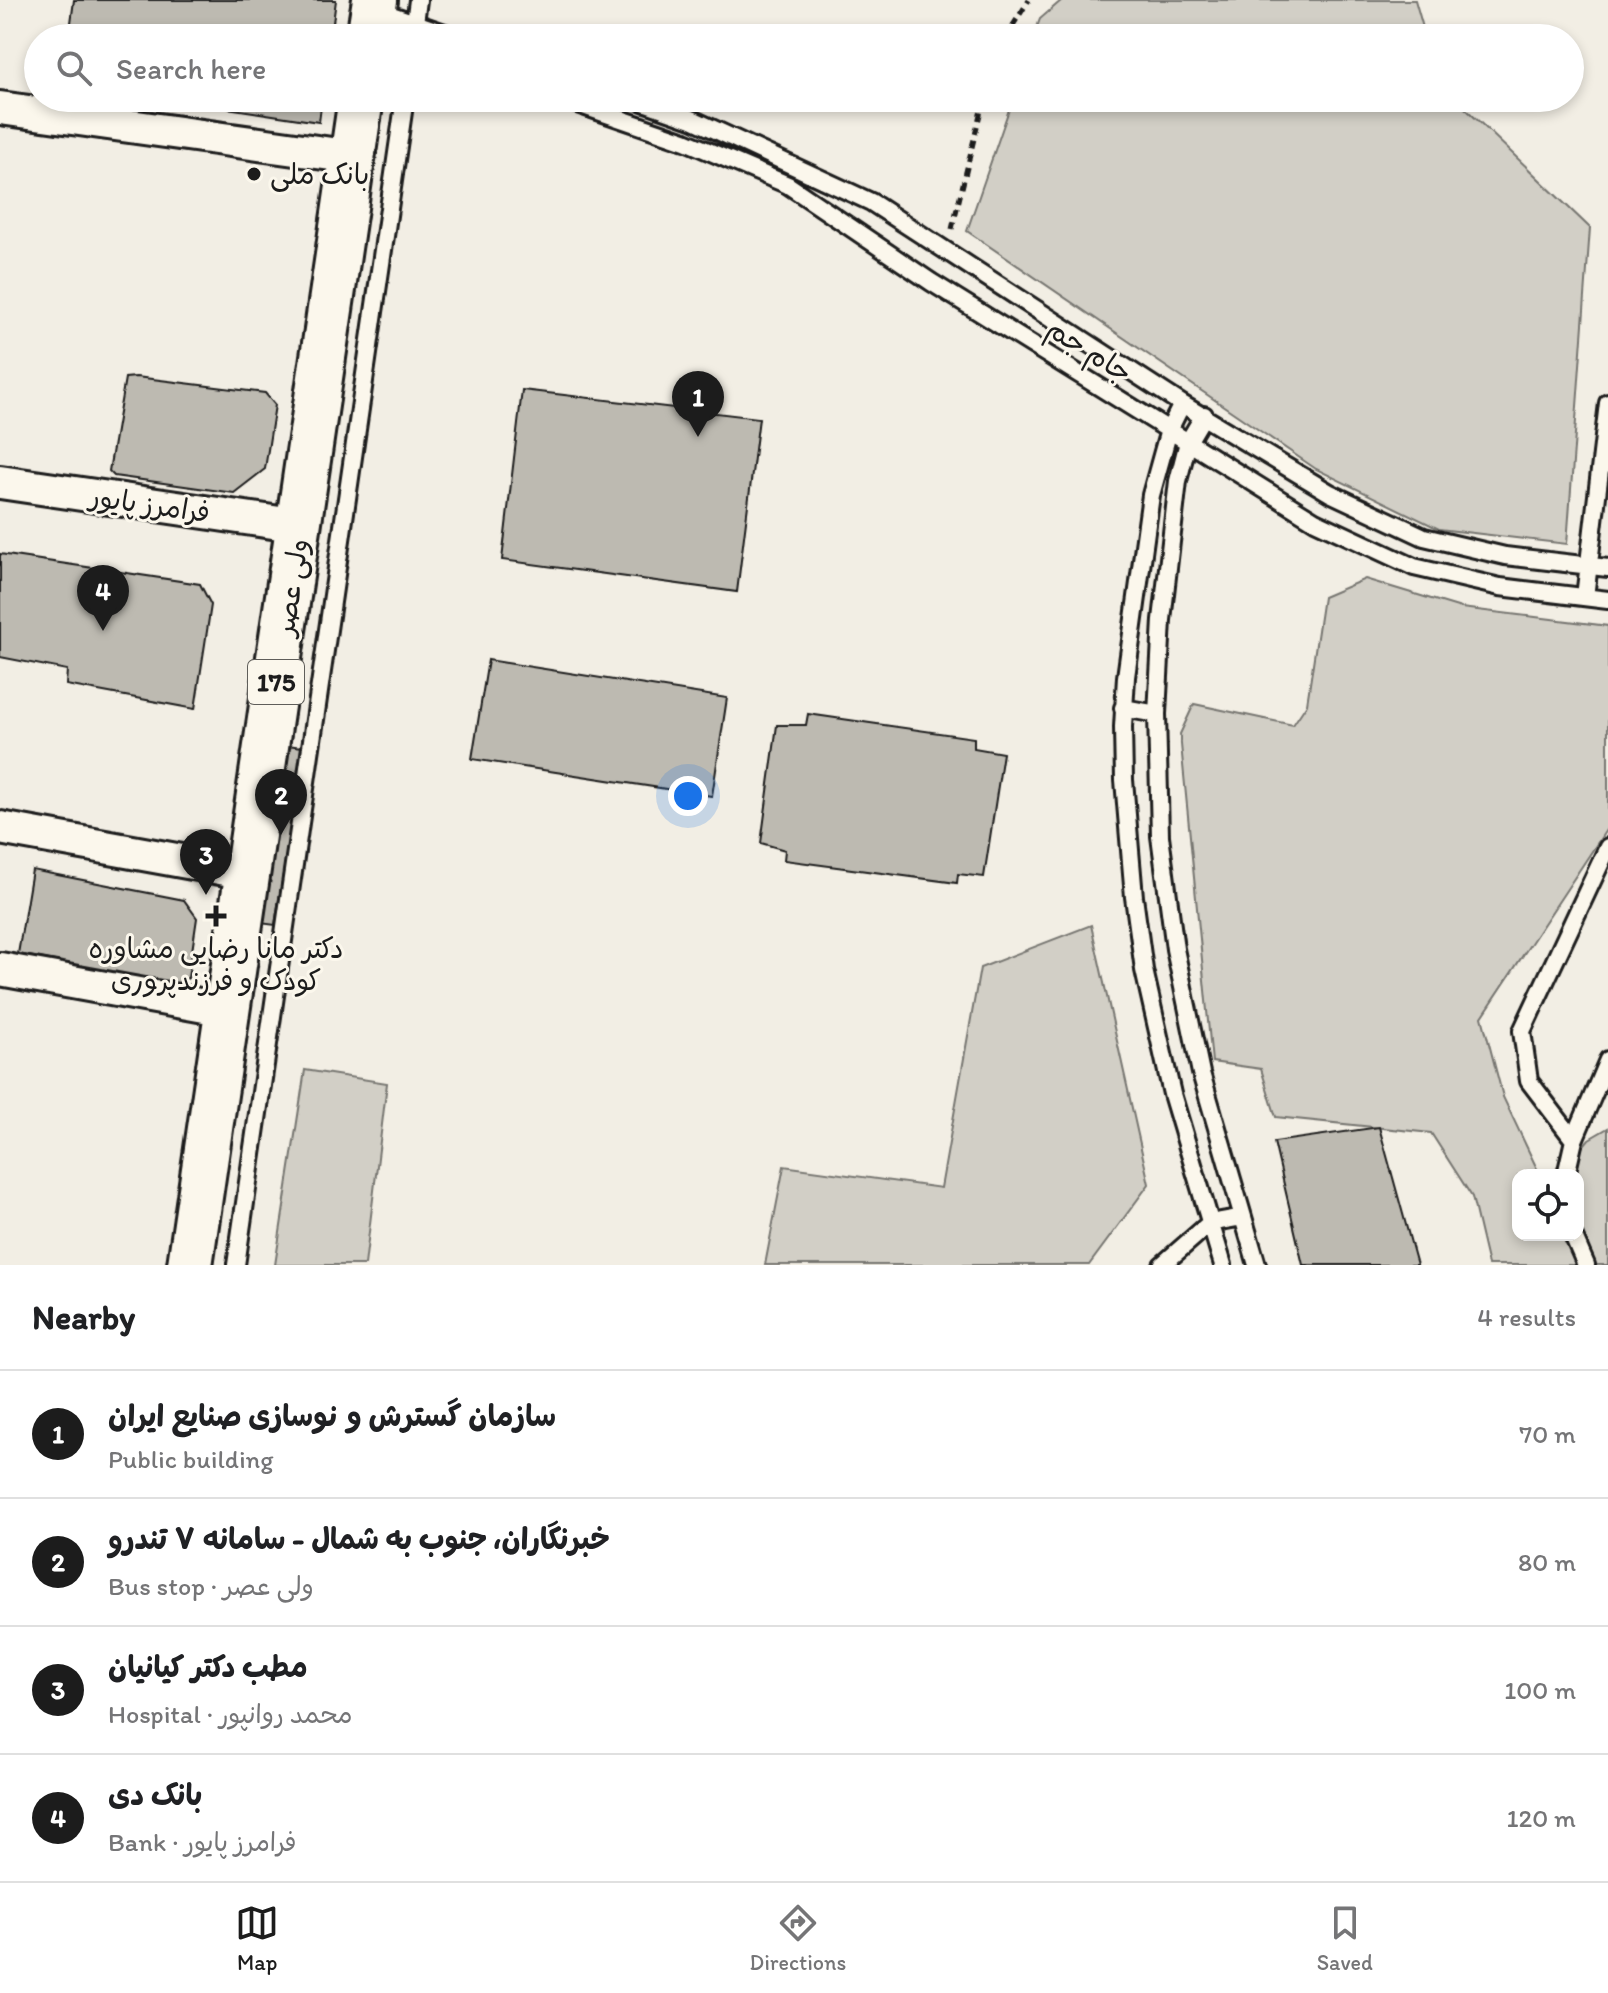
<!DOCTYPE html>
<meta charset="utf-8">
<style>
body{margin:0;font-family:Itim,"Playpen Sans Arabic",sans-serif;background:#f6f6f6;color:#202124}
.controls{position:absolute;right:24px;bottom:24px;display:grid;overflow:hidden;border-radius:16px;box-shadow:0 4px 12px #0003}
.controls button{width:72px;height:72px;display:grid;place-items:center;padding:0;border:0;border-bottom:2px solid #e0e0e0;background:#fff;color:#202124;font:40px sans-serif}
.you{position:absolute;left:688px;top:796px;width:28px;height:28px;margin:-20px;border:6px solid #fff;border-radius:50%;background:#1a73e8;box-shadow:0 0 0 12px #1a73e833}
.badge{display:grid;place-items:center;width:52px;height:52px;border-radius:50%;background:#1c1c1c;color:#fff;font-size:26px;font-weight:700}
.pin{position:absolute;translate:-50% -66px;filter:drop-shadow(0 2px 4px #0008)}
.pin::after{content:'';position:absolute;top:42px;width:28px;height:24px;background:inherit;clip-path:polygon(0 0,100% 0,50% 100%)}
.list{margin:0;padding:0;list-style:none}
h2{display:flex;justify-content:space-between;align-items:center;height:104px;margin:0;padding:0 32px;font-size:34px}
h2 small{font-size:26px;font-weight:400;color:#757577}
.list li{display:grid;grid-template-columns:52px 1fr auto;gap:24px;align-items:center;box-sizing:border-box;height:128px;padding:0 32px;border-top:2px solid #e0e0e0}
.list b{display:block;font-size:30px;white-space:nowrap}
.list p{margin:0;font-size:26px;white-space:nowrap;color:#757577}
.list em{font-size:26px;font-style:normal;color:#757577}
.icon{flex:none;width:44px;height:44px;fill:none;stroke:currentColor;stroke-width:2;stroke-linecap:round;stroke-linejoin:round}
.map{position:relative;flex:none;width:1608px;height:1265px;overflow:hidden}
.search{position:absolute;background:#fff;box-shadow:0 4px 12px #0003;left:24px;right:24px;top:24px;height:88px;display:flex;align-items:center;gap:20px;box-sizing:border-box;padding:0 28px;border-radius:44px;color:#757577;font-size:30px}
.sheet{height:616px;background:#fff}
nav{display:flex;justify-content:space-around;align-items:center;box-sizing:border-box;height:112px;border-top:2px solid #e0e0e0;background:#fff;font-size:22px;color:#757577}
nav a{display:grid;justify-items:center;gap:4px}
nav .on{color:#1c1c1c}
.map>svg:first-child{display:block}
</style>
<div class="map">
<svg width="1608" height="1265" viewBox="0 0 1608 1265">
<rect width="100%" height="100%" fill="#f2eee4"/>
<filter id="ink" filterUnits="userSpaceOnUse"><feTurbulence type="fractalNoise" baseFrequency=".0125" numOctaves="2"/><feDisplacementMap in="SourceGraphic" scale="16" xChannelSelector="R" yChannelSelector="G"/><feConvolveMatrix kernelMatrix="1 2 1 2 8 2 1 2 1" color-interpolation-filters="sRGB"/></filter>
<g filter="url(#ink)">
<path fill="#d2cfc6" stroke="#777671" stroke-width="2" d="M1062 0H1415L1426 38H1033L1040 19Z
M1013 98H1459L1465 108 1590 228 1567 544 1439 529 1316 469 967 231Z
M1365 579 1461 608 1608 626V827L1482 1017 1503 1097 1540 1175H1518V1235H1578V1175H1559L1589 1139 1608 1128V1265H1488L1472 1197 1431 1133 1276 1117 1261 1069 1212 1062 1180 734 1194 704 1293 725 1307 704 1323 597Z
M1091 925 1149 1184 1089 1265H765L784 1166 941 1188 980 968Z
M305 1070 387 1083 365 1265H275Z"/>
<path fill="#bdbab1" stroke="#1c1c1c" stroke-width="2" d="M74 0H336L331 38H69Z
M161 98H322L319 122Z
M136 377 265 393 275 405 265 469 234 493 114 476 109 471 125 378Z
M522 390 759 418 737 592 502 560Z
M0 554 200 584 211 605 195 709 66 685 67 670 0 657Z
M488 660 727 698 712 796 472 759Z
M808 714 974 738V748L1003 753 984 877 958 874 957 883 784 860 785 850 761 843 777 725H806Z
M287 745 303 747 275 925 260 923Z
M32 870 184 900 197 918 188 978 176 984 18 954Z
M1379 1127 1417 1265H1303L1274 1142Z"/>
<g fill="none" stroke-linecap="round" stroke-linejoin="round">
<defs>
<path id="service" d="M374 9 459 38
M413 38 418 0
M560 98 685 141 788 185 931 282 1315 521 1414 567 1500 587 1608 600
M632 98 692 119 871 202 1182 404 1330 493 1424 537 1505 556 1608 568
M1182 404 1169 430 1151 495 1126 677 1123 727 1124 780 1134 897 1144 970 1172 1094 1223 1265
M1204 415 1188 442 1178 481 1162 620 1157 714 1160 836 1175 949 1201 1073 1257 1265
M1585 597 1608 403
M1123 708 1157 714
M1574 1140 1529 1081 1522 1031 1608 847
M1566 1175 1574 1140 1608 1060
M1573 1235 1586 1265
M236 1265 405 98
M1162 1265 1210 1223 1243 1217"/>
<path id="minor" d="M0 108 353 157
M0 482 300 526
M0 828 248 873
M0 969 227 1010"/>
<path id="primary" d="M369 38 375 0
M190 1265 361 98"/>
</defs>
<use href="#service" stroke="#1c1c1c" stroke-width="22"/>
<use href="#minor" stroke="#1c1c1c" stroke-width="38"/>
<use href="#primary" stroke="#1c1c1c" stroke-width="50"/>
<path stroke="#1c1c1c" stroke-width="5" stroke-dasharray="8 6" stroke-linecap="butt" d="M1005 38 1029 0
M952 229 984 98"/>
<use href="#service" stroke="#fbf7ec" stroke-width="16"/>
<use href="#minor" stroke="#fbf7ec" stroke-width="32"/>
<use href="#primary" stroke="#fbf7ec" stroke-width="44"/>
</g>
</g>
<g fill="#1c1c1c" stroke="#fbf7ec" stroke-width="3">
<circle cx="254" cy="174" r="8"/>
<path d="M212 904h8v8h8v8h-8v8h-8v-8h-8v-8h8z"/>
</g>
<g text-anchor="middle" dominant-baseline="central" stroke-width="6" stroke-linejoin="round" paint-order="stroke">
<rect fill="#fbf7ec" stroke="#5f5e5a" stroke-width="2" x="248" y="660" width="56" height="44" rx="6"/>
<g font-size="26" font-weight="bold" fill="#1c1c1c">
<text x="276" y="682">175</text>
</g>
<g font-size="28" fill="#1c1c1c" stroke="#fbf7ec" text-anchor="start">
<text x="270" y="174">بانک ملی</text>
<text x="216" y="948" text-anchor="middle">دکتر مانا رضایی مشاوره<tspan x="216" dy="32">کودک و فرزندپروری</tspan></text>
</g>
<g font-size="28" fill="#1c1c1c" stroke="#fbf7ec">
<text transform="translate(1090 350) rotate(32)">جام جم</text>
<text transform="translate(150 504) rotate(8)">فرامرز پایور</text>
<text transform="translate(291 587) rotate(-81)">ولی عصر</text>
</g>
</g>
</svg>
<div class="controls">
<button><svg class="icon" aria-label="locate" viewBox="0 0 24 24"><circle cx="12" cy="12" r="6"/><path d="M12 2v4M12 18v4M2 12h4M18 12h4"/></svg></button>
</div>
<div class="you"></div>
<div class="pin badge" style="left:698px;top:437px">1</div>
<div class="pin badge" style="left:281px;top:835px">2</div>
<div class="pin badge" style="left:206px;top:895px">3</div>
<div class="pin badge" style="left:103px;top:631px">4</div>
<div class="search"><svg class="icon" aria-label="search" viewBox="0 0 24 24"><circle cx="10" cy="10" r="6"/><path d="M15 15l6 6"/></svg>Search here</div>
</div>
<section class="sheet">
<h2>Nearby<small>4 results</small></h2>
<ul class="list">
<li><span class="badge">1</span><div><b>سازمان گسترش و نوسازی صنایع ایران</b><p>Public building</p></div><em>70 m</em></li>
<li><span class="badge">2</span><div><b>خبرنگاران، جنوب به شمال - سامانه ۷ تندرو</b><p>Bus stop · ولی عصر</p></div><em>80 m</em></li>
<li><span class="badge">3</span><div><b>مطب دکتر کیانیان</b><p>Hospital · محمد روانپور</p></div><em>100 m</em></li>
<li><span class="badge">4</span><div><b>بانک دی</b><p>Bank · فرامرز پایور</p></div><em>120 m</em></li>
</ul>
</section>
<nav>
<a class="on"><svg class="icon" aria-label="map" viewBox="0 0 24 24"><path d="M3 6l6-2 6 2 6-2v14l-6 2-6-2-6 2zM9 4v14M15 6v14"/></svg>Map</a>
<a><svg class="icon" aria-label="directions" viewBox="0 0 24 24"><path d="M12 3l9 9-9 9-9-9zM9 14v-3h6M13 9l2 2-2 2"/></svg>Directions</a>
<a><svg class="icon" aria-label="saved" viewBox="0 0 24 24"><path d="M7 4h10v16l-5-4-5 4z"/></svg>Saved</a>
</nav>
